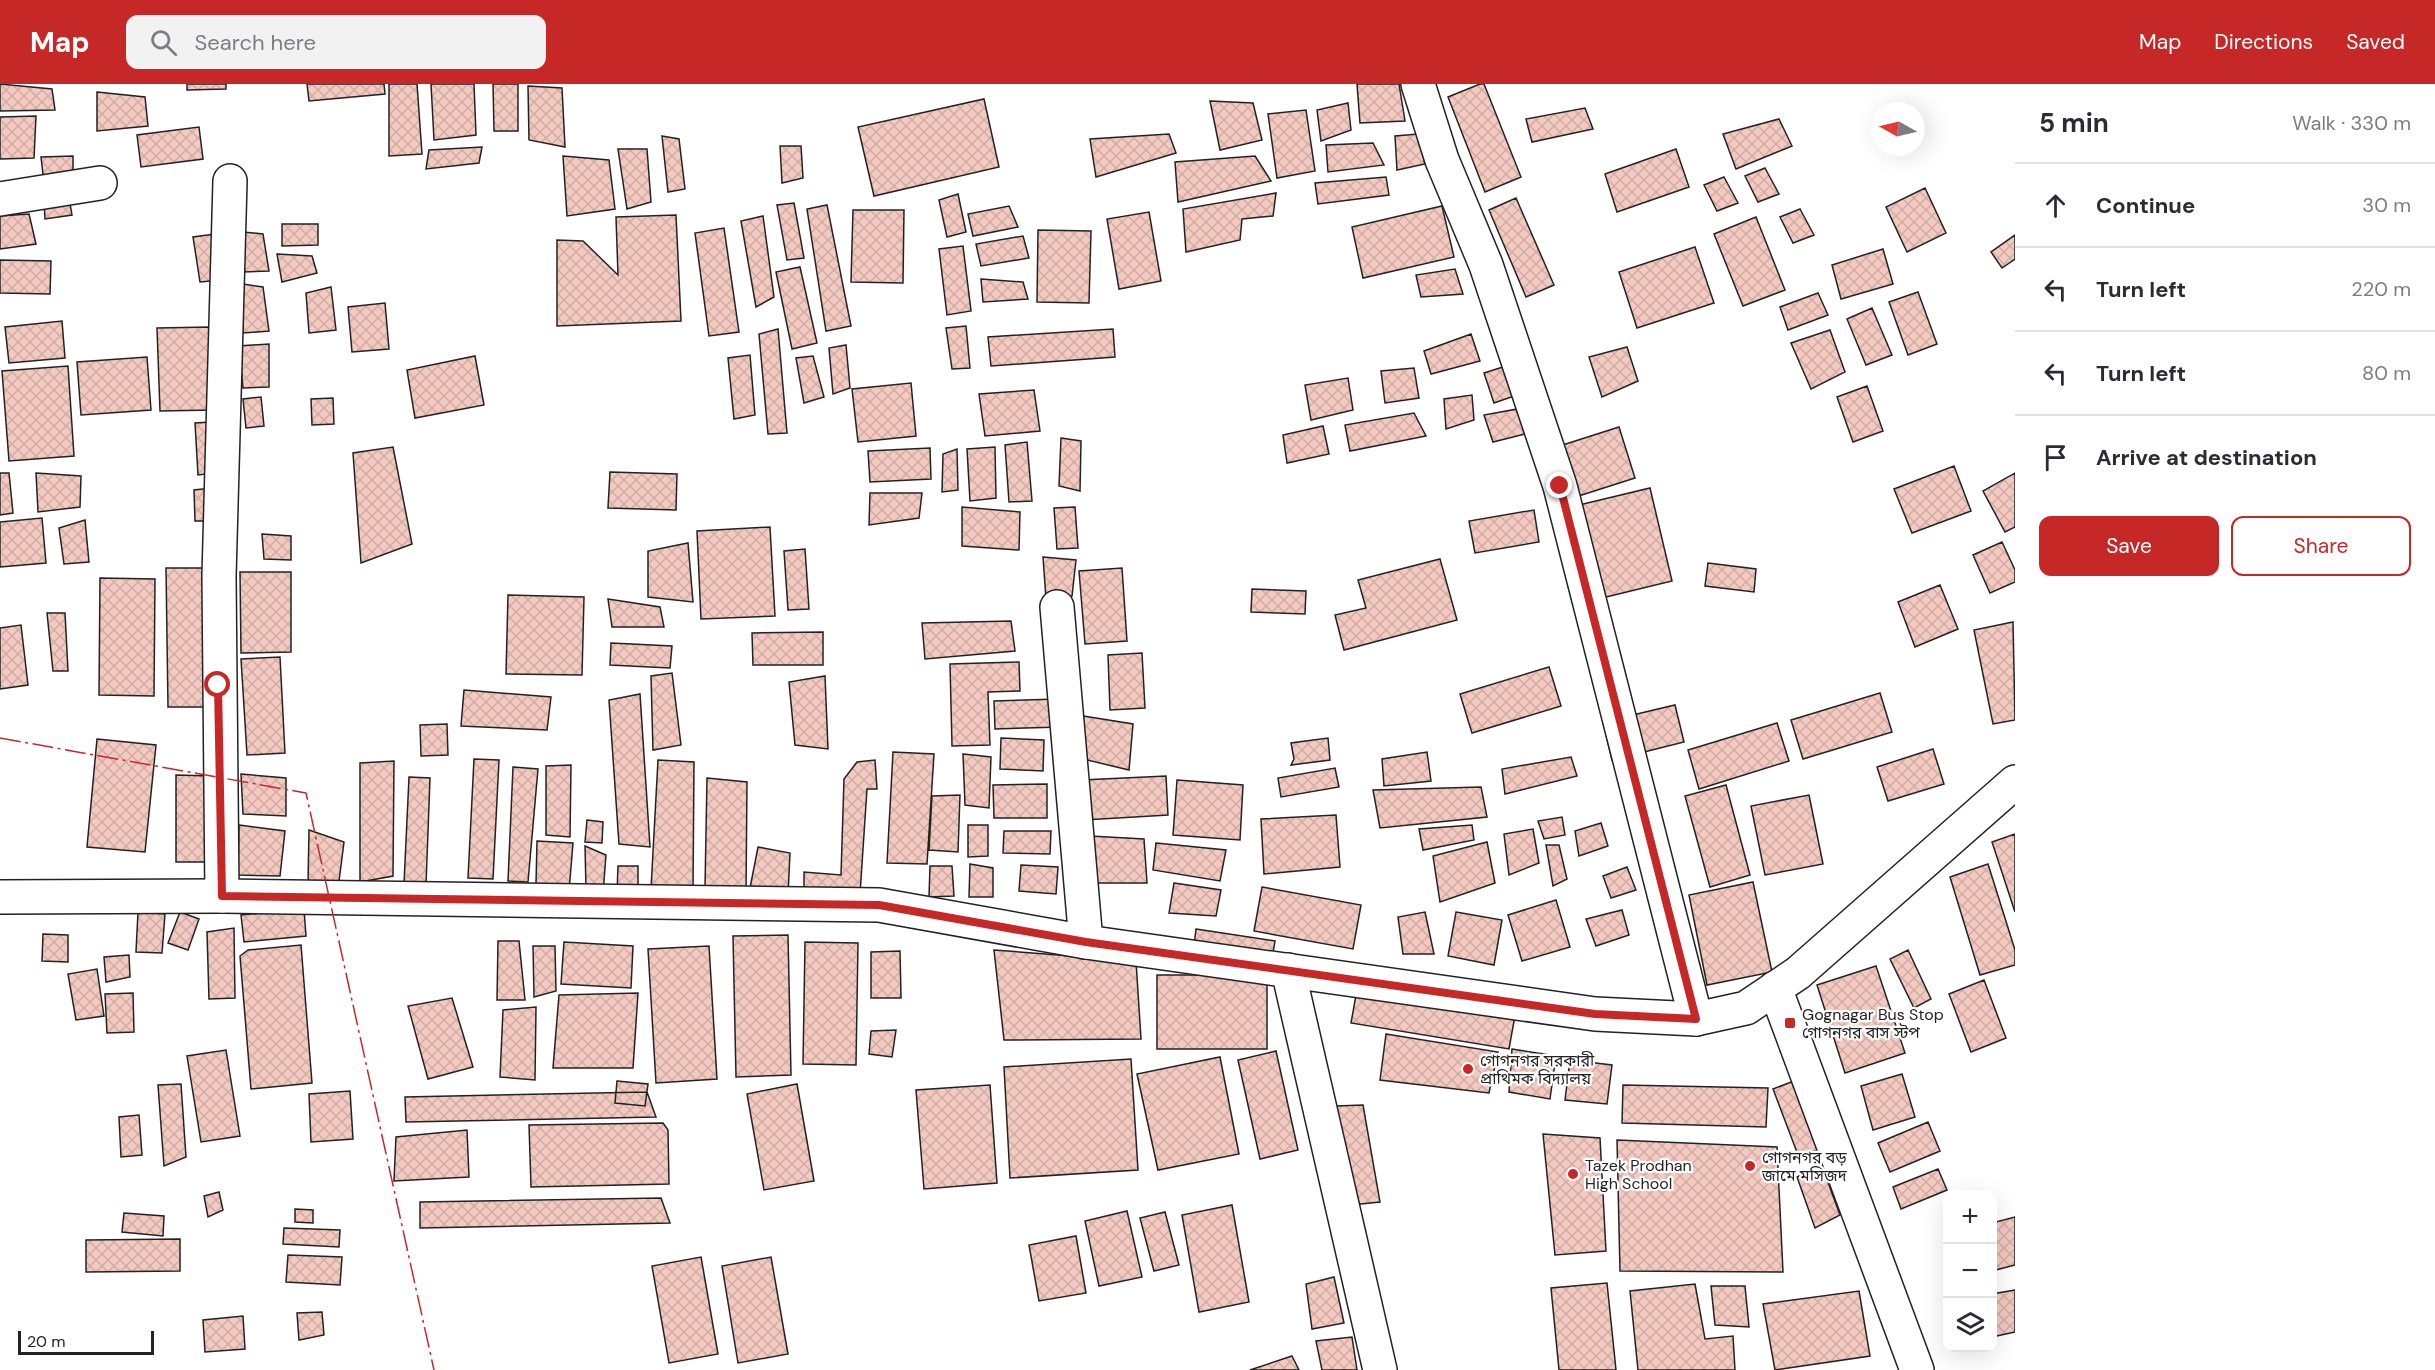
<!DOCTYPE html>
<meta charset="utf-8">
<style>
body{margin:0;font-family:"DM Sans","Noto Sans Bengali",sans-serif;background:#f2f2f3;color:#2b2b33}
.controls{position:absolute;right:18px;bottom:18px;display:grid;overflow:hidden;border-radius:12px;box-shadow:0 6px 24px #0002}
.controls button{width:54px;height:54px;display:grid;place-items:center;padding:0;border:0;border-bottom:2px solid #e1e1e2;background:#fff;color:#2b2b33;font:30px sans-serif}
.compass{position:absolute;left:1871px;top:18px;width:54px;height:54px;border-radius:50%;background:#fff;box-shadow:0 6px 24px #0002;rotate:278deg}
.scale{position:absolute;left:18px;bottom:15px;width:136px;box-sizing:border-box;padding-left:6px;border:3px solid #222;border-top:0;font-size:16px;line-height:21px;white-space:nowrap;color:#222;-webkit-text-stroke:4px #fff;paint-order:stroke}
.stop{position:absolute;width:18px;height:18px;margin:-14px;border:4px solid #c62828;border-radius:50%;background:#fff}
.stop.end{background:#c62828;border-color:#fff;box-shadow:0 2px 6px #0008}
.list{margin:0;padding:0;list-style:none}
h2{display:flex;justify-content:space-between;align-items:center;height:78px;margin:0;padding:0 24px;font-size:26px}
h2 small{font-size:20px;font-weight:400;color:#7c7c81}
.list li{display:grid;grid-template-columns:39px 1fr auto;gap:18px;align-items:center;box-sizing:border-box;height:84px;padding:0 24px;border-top:2px solid #e1e1e2}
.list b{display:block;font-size:22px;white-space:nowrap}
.list em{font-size:20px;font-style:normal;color:#7c7c81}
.actions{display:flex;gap:12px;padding:18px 24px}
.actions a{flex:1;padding:14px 0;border:2px solid #c62828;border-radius:12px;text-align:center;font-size:21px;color:#c62828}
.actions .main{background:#c62828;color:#fff}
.icon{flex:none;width:33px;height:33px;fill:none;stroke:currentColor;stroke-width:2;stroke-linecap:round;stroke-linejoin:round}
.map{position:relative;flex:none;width:2015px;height:1286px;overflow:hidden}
header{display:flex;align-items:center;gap:36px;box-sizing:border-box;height:84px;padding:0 30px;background:#c62828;color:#fff}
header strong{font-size:28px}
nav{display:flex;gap:33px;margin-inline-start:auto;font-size:21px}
.search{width:420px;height:54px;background:#f2f2f3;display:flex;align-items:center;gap:15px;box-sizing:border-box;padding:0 21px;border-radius:12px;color:#7c7c81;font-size:22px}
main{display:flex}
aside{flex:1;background:#fff}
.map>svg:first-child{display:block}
</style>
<header>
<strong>Map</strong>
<div class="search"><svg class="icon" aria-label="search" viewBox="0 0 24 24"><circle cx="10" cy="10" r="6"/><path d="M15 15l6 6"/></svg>Search here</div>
<nav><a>Map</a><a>Directions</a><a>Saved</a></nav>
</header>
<main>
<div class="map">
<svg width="2015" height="1286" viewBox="0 0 2015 1286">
<defs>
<pattern id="building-cross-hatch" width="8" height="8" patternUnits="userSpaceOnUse" patternTransform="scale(1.5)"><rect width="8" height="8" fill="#f3c9c0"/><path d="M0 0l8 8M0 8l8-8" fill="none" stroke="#d0aca5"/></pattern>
</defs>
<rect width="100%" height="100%" fill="#fff"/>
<path fill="url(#building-cross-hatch)" stroke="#222" stroke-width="1.5" d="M0 0 52 5 55 26 0 27Z
M187 0H226V5L187 6Z
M307 0H384L385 10 309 17Z
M389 0H417L422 70 389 72Z
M431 0H474L476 51 434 56Z
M493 0H518V47H494Z
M1357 0H1399L1405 37 1360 39Z
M1480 0H1484L1521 93 1485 108 1448 13Z
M528 2 562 4 565 63 529 56Z
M97 8 145 13 148 42 97 47Z
M984 15 999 83 874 112 858 43Z
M1210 17 1253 19 1262 56 1220 66Z
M1348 19 1351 46 1321 57 1317 26Z
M1585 24 1593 45 1532 58 1526 35Z
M1306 26 1315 87 1277 94 1268 30Z
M36 32 34 74 0 75V33Z
M1779 35 1792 62 1736 85 1723 50Z
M199 43 203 75 141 83 137 51Z
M1169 50 1176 69 1096 93 1090 55Z
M1418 50 1425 80 1397 86 1395 52Z
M662 52 679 55 685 105 668 108Z
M1373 59 1384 81 1328 88 1326 61Z
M780 62H801L803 94 782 99Z
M482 63 479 79 426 85 429 66Z
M618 65H647L651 118 627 125Z
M1676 65 1689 103 1617 128 1605 90Z
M73 72V91L44 99 41 73Z
M563 72 609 76 615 125 567 132Z
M1255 72 1271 97 1178 118 1175 78Z
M1765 84 1779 110 1758 118 1745 92Z
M1386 93 1389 111 1318 120 1315 99Z
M1724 93 1738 119 1717 127 1704 101Z
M1925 104 1946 149 1907 168 1886 123Z
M1276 109 1273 132 1242 135 1240 156 1186 168 1183 125Z
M958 110 966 148 947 153 939 116Z
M69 114 72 131 45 135 44 117Z
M1516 114 1554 201 1526 213 1489 126Z
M794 119 804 174 787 176 777 121Z
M827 121 851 242 826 247 807 125Z
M1009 122 1018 143 973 152 968 130Z
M1442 122 1454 173 1363 194 1352 143Z
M1800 125 1814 151 1793 159 1780 133Z
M853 126H904L903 199 851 198Z
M1149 128 1161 197 1119 205 1107 135Z
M29 130 36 160 0 165V132Z
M676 131 681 237 557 242V156L583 157 618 191 616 133Z
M763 132 774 213 756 223 741 137Z
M1756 133 1785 206 1743 222 1714 150Z
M282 140H318V161L282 162Z
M724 144 739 248 709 252 695 149Z
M1038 146 1091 147 1089 219 1037 218Z
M243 148 263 150 269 187 243 188Z
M215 150 221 196 200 198 193 153Z
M2015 151V175L2002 184 1991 168Z
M1023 152 1029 174 981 182 976 160Z
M963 162 971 227 947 231 939 165Z
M1695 163 1714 219 1637 244 1619 188Z
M1883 165 1893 200 1841 215 1832 181Z
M277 170 312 172 317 189 282 198Z
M0 176 51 177 50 210 0 209Z
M800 183 817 259 792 265 776 188Z
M1455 185 1463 210 1421 213 1416 191Z
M981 195 1023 198 1028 215 983 218Z
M243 200 263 203 269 247 243 249Z
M331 203 336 246 309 249 306 209Z
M1918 208 1937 260 1908 271 1889 218Z
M1818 209 1828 231 1788 246 1780 223Z
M385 219 389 265 352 268 348 223Z
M1872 224 1892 271 1866 281 1847 235Z
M62 237 65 274 9 279 5 243Z
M966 242 970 284 952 285 946 244Z
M210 243 213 326 160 327 157 244Z
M778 245 787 349 768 350 759 250Z
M1113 245 1115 273 991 282 988 253Z
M1830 246 1845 288 1811 305 1791 259Z
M1471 250 1480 277 1431 290 1424 267Z
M269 260V303L243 304 239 262Z
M846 261 850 304 833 310 829 264Z
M1627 263 1638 297 1602 313 1589 273Z
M750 271 755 331 734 335 728 274Z
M475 272 484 321 415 334 407 286Z
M813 272 824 313 804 319 796 274Z
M147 273 151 326 81 331 77 278Z
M68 282 74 372 9 377 2 287Z
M1506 282 1514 312 1494 319 1484 289Z
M1414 284 1419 314 1385 319 1381 287Z
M1348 294 1353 326 1311 336 1305 301Z
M911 299 916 352 858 358 852 305Z
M1867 302 1883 347 1853 358 1837 313Z
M1034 306 1040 347 985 352 979 310Z
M1472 311 1474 336 1446 345 1444 315Z
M261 313 264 342 246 344 243 315Z
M333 314 334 340 312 341 311 315Z
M1528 323 1533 348 1493 358 1484 331Z
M1414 329 1426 352 1350 367 1345 341Z
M211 338 214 389 198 391 195 339Z
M1323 342 1329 370 1287 379 1283 351Z
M1619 343 1635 394 1563 417 1547 366Z
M1061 354 1081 357 1080 407 1059 402Z
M1027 358 1032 417 1009 418 1005 361Z
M393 363 412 460 361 479 353 369Z
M995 363 996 414 970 417 967 365Z
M930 364 931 395 870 398 868 367Z
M957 365 958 406 942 408 943 370Z
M1954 382 1971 427 1912 449 1894 405Z
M610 388 677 390 676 426 608 424Z
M0 389H9L13 429 0 431Z
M36 389 81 392 80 423 38 428Z
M2015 389V443L2005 448 1983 407Z
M212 404 208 437H195L194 406Z
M1650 404 1672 497 1573 521 1550 428Z
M870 409H922L919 434 869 441Z
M962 423 1020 428 1019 466 962 462Z
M1075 423 1078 464 1057 465 1054 424Z
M1534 426 1539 458 1475 469 1469 437Z
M42 434 46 479 0 483V438Z
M85 436 89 478 64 480 59 444Z
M770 443 775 532 701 535 697 447Z
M262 450 291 452V476L264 475Z
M2002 458 2015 486V498L1990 509 1973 471Z
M688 459 693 518 648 513V467Z
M805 465 809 525 788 526 784 467Z
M1043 473 1076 476 1072 512 1046 515Z
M1440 475 1457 536 1344 566 1335 531 1366 524 1358 496Z
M1708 479 1756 485 1754 508 1705 502Z
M166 484H206L207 623H168Z
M1122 484 1127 557 1085 560 1079 487Z
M240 488H291V568L241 569Z
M100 494 155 495 154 612 99 611Z
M1940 501 1958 545 1915 563 1898 518Z
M1252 505 1306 507 1305 530 1251 528Z
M508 511 584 513 582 591 506 590Z
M608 515 660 523 664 543H612Z
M47 529H65L68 587H53Z
M1011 537 1015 567 925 575 922 539Z
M2013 538 2015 636 1993 640 1974 546Z
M21 541 28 601 0 605V544Z
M823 548V581H753L752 549Z
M611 559 672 562 670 584 610 581Z
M1142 569 1145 624 1110 626 1108 571Z
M280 573 285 669 247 671 241 575Z
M1019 578 1020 607 988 608 990 661 952 662 950 580Z
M1549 583 1561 622 1472 649 1460 610Z
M672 589 681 661 653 666 651 592Z
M825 592 828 665 795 661 789 598Z
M464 606 551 613 547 646 461 642Z
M1880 609 1892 648 1803 675 1791 636Z
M640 610 650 763 619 760 609 616Z
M1059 615 1061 643 995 645 994 617Z
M1675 621 1684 658 1612 676 1603 638Z
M1077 631 1133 640 1129 686 1079 674Z
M1777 639 1789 677 1699 705 1688 666Z
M447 640 448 671 421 672 420 641Z
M1001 654 1044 656 1043 687 1000 685Z
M1328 654 1330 676 1291 681 1294 675 1291 659Z
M97 655 156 661 145 768 87 763Z
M1933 665 1944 700 1888 717 1877 683Z
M893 668 934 670 927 780 887 779Z
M1427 668 1431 697 1384 702 1382 675Z
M963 670 991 673 989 724 965 721Z
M1571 673 1577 692 1505 710 1502 685Z
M474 675 499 676 493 795 468 794Z
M658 676 694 678 693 807 651 805Z
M875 676 877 705H867L860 810 804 812V788L841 791 844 695 857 678Z
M394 677 393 792 360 798V679Z
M571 681 570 753 546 751V682Z
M513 683 538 685 528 798 508 797Z
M1335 684 1339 703 1281 713 1278 694Z
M241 690 286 694V732L243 730Z
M176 691 211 692 210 778H176Z
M1166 692 1168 731 1084 736 1082 696Z
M409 693 430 694 426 801 404 800Z
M707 694 747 698 746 810 705 803Z
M1177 696 1243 701 1240 756 1173 751Z
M1047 700V734H994L993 701Z
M1726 701 1750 791 1710 803 1685 712Z
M1481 703 1487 733 1380 744 1373 706Z
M960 711 958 768 929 766 932 712Z
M1809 711 1823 780 1765 791 1751 722Z
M1336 731 1340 783 1264 790 1261 735Z
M1562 733 1565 751 1544 755 1538 737Z
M587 736 603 738 602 759 585 758Z
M1601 739 1608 762 1579 772 1575 747Z
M239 741 285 747 280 792 238 791Z
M968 741H988V772L968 773Z
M1472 741 1474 756 1423 766 1419 745Z
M1533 745 1539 779 1509 791 1504 750Z
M309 746 344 758 339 797 308 800Z
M1004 747H1051L1050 770 1003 769Z
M2015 750V828L1992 758Z
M1090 752 1144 755 1147 799H1089Z
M537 757 573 759 569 807 536 800Z
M1487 758 1495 799 1440 818 1433 772Z
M1156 759 1226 766 1220 797 1153 786Z
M1546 761H1559L1567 795 1553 802Z
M585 762 606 771 603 809 586 805Z
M758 763 790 769 788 811 750 804Z
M970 780 993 784V813H969Z
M1988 780 2015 866V881L1980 891 1950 793Z
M1021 781 1058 783 1056 810 1019 807Z
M618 782H638V809H617Z
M930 782H952L954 812 929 813Z
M1627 783 1636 806 1611 814 1603 792Z
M1753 798 1772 888 1707 901 1689 811Z
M1174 799 1221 806 1216 832 1169 829Z
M1262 803 1361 821 1353 865 1254 847Z
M1556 816 1570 863 1522 877 1508 831Z
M304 825 306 852 244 858 241 831Z
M1622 826 1629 851 1596 862 1586 835Z
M138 828 165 830 162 869 136 868Z
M180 828 199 835 188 866 168 859Z
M1425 828 1434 870H1403L1398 833Z
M1456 828 1502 836 1494 881 1448 872Z
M234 844 235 914 209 915 207 848Z
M1196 845 1275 857 1272 875 1194 862Z
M43 850 68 851V878L42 877Z
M788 851 791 991 736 993 733 852Z
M498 857H519L525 916H497Z
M564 858 633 862 631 904 561 900Z
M805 858 858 859 856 981 803 980Z
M301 861 312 999 251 1005 240 872 248 866Z
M533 862H555L556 907 534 913Z
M709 862 717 995 656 999 648 865Z
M994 866 1136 877 1141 955 1004 956Z
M1908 866 1931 915 1914 924 1890 875Z
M900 867 901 914H871V868Z
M129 871 130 893 106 898 104 873Z
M1876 882 1905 969 1845 989 1817 901Z
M97 885 104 932 76 936 68 890Z
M1157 891H1267V965H1157Z
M1984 896 2006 954 1971 968 1949 910Z
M1358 900 1516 926 1509 965 1351 939Z
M133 909 134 948 107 949 105 910Z
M638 909 633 984H553L559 911Z
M452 914 473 983 428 995 408 922Z
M536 923 535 996 500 993 503 926Z
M896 946 892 973 869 970 871 947Z
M1386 950 1498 968 1489 1009 1380 996Z
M1512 965 1556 972 1550 1015 1509 1008Z
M226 966 240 1052 201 1058 187 972Z
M1276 967 1298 1066 1260 1075 1238 976Z
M1220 973 1239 1070 1158 1086 1137 990Z
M1131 975 1138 1086 1010 1094 1004 983Z
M1570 976 1612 981 1607 1020 1565 1016Z
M1902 990 1915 1033 1873 1046 1861 1002Z
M1799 995 1830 1064 1798 1071 1773 1005Z
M617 997 648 1000 645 1022 615 1019Z
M181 1000 186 1073 164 1082 158 1001Z
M797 1000 814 1097 764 1106 747 1010Z
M990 1001 997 1099 924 1105 916 1006Z
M1623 1001 1768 1004 1766 1043 1622 1039Z
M350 1007 353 1055 311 1058 309 1010Z
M647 1008 656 1033 406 1038 405 1013Z
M1363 1021 1380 1118 1351 1121 1336 1022Z
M139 1031 142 1071 121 1073 119 1033Z
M1928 1038 1940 1067 1890 1088 1878 1059Z
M663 1039 668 1046 669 1100 531 1103 529 1041Z
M467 1046 469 1093 394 1097 396 1053Z
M1543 1050 1600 1054 1606 1167 1555 1171Z
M1617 1056 1777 1063 1783 1188 1620 1187Z
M1822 1082 1840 1131 1815 1144 1797 1093Z
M1938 1085 1947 1106 1901 1125 1893 1103Z
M219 1108 223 1126 208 1133 204 1112Z
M661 1114 670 1139 420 1144V1118Z
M1232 1121 1249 1218 1199 1228 1182 1131Z
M295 1125 313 1126V1139L295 1138Z
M1127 1127 1142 1193 1099 1202 1085 1137Z
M1165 1128 1179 1181 1154 1187 1140 1134Z
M124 1129 164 1132 163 1152 122 1148Z
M2015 1133V1181L1992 1187V1139Z
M284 1144 340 1146 339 1163 283 1160Z
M1076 1152 1086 1209 1039 1217 1029 1161Z
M180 1155V1187L86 1188V1156Z
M288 1171 342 1173 340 1201 286 1198Z
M701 1173 718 1270 669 1279 652 1182Z
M771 1173 788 1270 738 1279 722 1182Z
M1334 1193 1344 1239 1312 1245 1306 1200Z
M1607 1199 1616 1286H1559L1551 1204Z
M1695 1200 1705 1255 1733 1252 1735 1286H1638L1630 1207Z
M1711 1202H1745L1749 1243 1715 1241Z
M2015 1206V1248L1992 1253V1210Z
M1859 1207 1870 1272 1775 1286 1763 1220Z
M322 1228 324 1251 299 1256 297 1229Z
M243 1232 245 1265 205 1268 203 1236Z
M1352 1253 1357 1286H1322L1316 1257Z
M1292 1272 1299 1286H1250Z"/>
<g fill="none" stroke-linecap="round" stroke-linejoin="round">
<defs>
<path id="minor" d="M1418 0 1442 76 1486 181 1560 402 1696 935
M0 115 100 99
M1057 523 1086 858
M222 812 219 492 230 97
M1288 886 1380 1286
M1775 904 1917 1286"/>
<path id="major" d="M0 813 222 812 879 821 1086 858 1595 930 1696 935 1746 924 1798 889 2015 698"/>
</defs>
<use href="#minor" stroke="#222" stroke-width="36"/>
<use href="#major" stroke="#222" stroke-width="36"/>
<use href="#minor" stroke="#fff" stroke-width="33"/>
<use href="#major" stroke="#fff" stroke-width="33"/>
<path stroke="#c62828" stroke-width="1.5" stroke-dasharray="21 4.5 3 4.5" stroke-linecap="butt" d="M0 654 306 709 434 1286"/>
</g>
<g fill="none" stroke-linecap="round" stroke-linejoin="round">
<path stroke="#c62828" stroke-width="8" d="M218 601 222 812 879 821 1086 858 1595 930 1696 935 1560 402"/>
</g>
<g fill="#c62828" stroke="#fff" stroke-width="2">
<rect x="1784" y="933" width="12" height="12" rx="3"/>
<circle cx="1468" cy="985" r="6"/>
<circle cx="1750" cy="1082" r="6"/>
<circle cx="1573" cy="1090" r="6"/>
</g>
<g text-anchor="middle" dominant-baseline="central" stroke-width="4.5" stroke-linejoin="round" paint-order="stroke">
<g font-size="16" fill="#222" stroke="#fff" text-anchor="start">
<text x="1802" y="930">Gognagar Bus Stop<tspan x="1802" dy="18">গোগনগর বাস স্টপ</tspan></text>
<text x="1480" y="976">গোগনগর সরকারী<tspan x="1480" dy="18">প্রাথিমক বিদ্যালয়</tspan></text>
<text x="1762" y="1073">গোগনগর বড়<tspan x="1762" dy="18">জামে মসিজদ</tspan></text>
<text x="1585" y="1081">Tazek Prodhan<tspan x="1585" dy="18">High School</tspan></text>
</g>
</g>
</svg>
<div class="controls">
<button>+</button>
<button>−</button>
<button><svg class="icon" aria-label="layers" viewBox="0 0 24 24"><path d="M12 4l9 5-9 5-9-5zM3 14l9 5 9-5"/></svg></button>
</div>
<svg class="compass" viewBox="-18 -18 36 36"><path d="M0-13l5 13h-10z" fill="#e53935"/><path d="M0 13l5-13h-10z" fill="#7c7c81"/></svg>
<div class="scale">20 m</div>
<div class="stop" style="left:218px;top:601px"></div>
<div class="stop end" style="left:1560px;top:402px"></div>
</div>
<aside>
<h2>5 min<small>Walk · 330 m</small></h2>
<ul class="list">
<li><svg class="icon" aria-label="ahead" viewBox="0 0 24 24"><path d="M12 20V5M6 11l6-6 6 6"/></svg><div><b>Continue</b></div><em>30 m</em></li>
<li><svg class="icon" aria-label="left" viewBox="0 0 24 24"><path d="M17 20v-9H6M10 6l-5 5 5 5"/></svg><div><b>Turn left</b></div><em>220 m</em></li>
<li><svg class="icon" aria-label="left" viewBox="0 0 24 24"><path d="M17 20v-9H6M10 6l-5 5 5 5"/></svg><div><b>Turn left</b></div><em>80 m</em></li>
<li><svg class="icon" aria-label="arrive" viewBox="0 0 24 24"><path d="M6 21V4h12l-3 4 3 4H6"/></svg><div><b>Arrive at destination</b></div></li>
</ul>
<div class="actions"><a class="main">Save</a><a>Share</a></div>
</aside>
</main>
